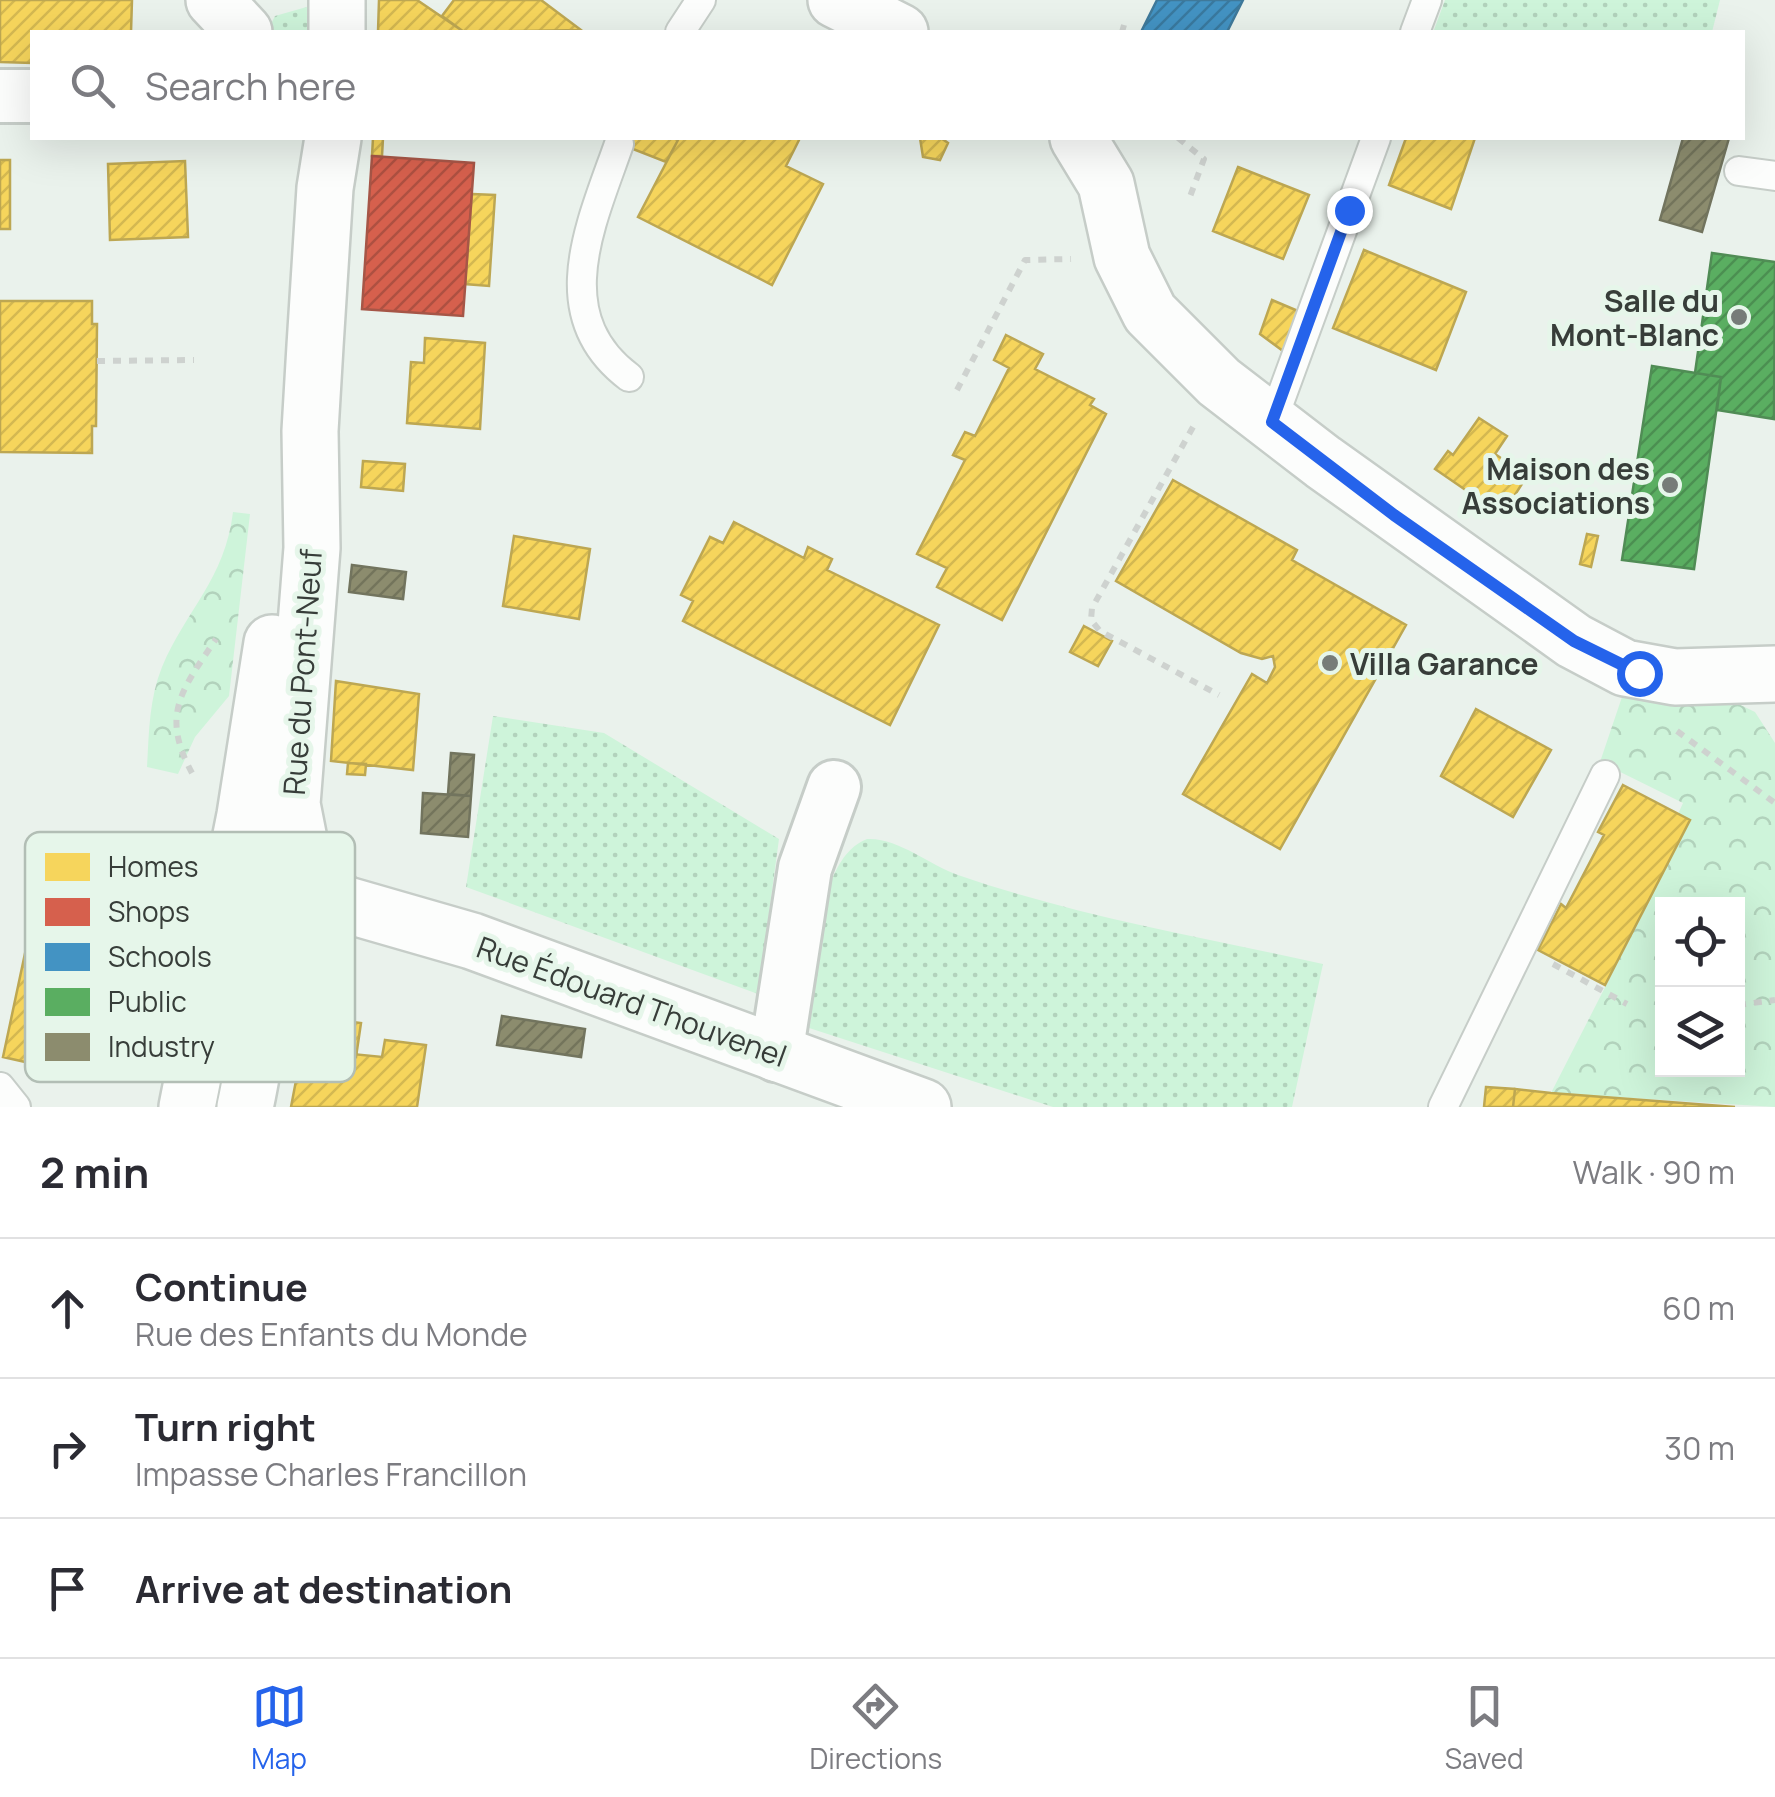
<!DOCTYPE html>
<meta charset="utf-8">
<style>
body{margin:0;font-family:Manrope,sans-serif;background:#f7f7f7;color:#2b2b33}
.controls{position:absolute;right:30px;bottom:30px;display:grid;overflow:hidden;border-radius:0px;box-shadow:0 10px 40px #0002}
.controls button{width:90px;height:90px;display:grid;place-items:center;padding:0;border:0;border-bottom:2px solid #e1e1e2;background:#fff;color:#2b2b33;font:50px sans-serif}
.stop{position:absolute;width:30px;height:30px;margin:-22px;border:8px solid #2563eb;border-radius:50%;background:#fff}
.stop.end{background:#2563eb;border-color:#fff;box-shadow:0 2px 10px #0008}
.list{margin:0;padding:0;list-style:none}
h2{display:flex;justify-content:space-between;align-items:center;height:130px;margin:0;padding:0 40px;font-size:42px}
h2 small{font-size:32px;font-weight:400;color:#7c7c81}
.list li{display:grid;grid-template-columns:65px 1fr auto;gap:30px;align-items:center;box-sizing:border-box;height:140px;padding:0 40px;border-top:2px solid #e1e1e2}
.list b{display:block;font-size:38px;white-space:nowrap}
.list p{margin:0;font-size:32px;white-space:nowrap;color:#7c7c81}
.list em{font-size:32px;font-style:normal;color:#7c7c81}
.icon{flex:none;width:55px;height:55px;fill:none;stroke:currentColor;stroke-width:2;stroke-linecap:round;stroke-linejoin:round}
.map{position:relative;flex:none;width:1775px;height:1107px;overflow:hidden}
.search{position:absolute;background:#fff;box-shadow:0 10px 40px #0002;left:30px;right:30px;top:30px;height:110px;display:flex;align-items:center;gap:25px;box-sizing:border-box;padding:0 35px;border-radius:0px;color:#7c7c81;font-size:38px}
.sheet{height:550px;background:#fff}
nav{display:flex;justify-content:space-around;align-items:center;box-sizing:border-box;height:140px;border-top:2px solid #e1e1e2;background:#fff;font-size:28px;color:#7c7c81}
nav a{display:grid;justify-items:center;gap:5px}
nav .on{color:#2563eb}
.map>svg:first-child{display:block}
</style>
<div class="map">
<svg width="1775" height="1107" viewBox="0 0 1775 1107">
<defs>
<pattern id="grass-dots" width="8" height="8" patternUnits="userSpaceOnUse" patternTransform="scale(2.5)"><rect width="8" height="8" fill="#cef4da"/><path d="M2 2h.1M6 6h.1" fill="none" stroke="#b2d2bc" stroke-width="1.8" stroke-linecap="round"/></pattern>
<pattern id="park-crowns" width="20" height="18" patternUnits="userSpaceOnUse" patternTransform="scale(2.5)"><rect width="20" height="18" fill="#cef4da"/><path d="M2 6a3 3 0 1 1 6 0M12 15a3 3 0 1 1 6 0" fill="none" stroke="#b2d2bc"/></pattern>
<pattern id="homes-hatch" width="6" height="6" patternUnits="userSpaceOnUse" patternTransform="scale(2.5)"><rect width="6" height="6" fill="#f6d55c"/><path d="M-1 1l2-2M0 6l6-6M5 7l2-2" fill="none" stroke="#d4b851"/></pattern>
<pattern id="shops-hatch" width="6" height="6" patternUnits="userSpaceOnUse" patternTransform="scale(2.5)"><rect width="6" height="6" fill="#d6604d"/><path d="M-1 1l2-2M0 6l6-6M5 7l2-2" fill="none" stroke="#ae5041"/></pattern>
<pattern id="schools-hatch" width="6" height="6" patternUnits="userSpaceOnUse" patternTransform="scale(2.5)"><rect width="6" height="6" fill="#4393c3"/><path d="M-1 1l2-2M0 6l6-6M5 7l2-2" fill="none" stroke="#39799f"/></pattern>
<pattern id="public-hatch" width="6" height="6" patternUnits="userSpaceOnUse" patternTransform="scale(2.5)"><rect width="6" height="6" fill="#5aae61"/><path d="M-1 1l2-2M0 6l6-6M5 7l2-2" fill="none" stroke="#4b8f51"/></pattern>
<pattern id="industry-hatch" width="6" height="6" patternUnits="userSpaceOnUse" patternTransform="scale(2.5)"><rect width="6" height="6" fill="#8c8c6e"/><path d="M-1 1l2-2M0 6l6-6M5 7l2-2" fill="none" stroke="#73745b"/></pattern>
</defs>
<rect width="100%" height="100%" fill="#eaf2ec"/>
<path fill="url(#grass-dots)" d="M1445 0H1720L1712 32H1440L1434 30Z
M310 6 318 32H267L275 16Z
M493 716 604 733 779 839 758 994 466 887Z
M867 839C897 837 930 865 958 875 1076 916 1201 937 1323 964L1292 1107H1053L806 1027C813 978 815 858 867 839Z"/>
<path fill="url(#park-crowns)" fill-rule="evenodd" d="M233 512 250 514 229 696 195 737 178 774 147 767C149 733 149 699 162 667 186 610 225 579 233 512Z
M1623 694 1728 699 1755 712 1775 743V1107L1551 1093 1690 821 1678 814 1683 803 1600 762ZM1662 904H1738V1070H1662Z"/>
<path fill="url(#homes-hatch)" stroke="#bda752" stroke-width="2.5" d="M0 0H132L131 32H32V63L0 62Z
M379 0H417L464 32H378Z
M454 0H541L581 30 464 32 442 16Z
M373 138H383L382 156H372Z
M605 138H673L678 140 666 162Z
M673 138H800L786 166 823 184 772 285 638 217 678 140Z
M920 138H941L948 143 940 160 923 157Z
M1406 138H1475L1451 209 1389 185Z
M0 160H10V229H0Z
M185 161 188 237 110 240 108 164Z
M1238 167 1309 195 1283 259 1213 231Z
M472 194 495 195 489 286 465 284Z
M1364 250 1466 292 1436 370 1333 328Z
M1272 300 1298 311 1283 351 1260 334Z
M0 301H92V324H97L96 426H92V453L0 452Z
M1006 335 1043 354 1035 369 1094 399 1090 405 1106 414 1002 620 937 587 947 568 917 554 965 460 953 455 965 432 975 436 1009 368 994 360Z
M425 338 485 343 480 429 407 423 411 362 424 363Z
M1479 418 1507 436 1495 454 1527 476 1502 515 1435 469 1448 451 1453 455Z
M363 461 405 464 403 491 361 487Z
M1173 480 1297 550 1292 560 1406 625 1280 849 1183 794 1252 674 1267 683 1275 667 1273 656 1262 659 1241 653 1116 581Z
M734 522 804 558 808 547 832 559 827 570 939 625 890 725 683 621 693 601 681 595 710 537 723 543Z
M1587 534 1598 536 1591 567 1580 564Z
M514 536 590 549 579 619 503 606Z
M1084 626 1112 641 1098 666 1070 652Z
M336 681 419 694 413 770 331 761Z
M1476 709 1551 750 1513 817 1441 776Z
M348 763 366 764 365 775 347 774Z
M1623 785 1690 820 1605 985 1538 950 1561 904 1566 908 1604 835 1598 832Z
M44 864 115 880 74 1073 3 1057Z
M306 1016 361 1023 356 1057 302 1049Z
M385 1040 426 1045 417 1107H291L302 1049 382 1057Z
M1486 1087 1515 1089 1513 1107H1484Z
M1515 1089 1551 1093 1735 1107H1513Z"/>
<path fill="url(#shops-hatch)" stroke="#a65647" stroke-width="2.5" d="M372 156 474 163 463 316 362 309Z"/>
<path fill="url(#schools-hatch)" stroke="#3f799a" stroke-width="2.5" d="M1157 0H1243L1227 32H1141Z"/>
<path fill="url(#public-hatch)" stroke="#508c55" stroke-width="2.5" d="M1712 253 1775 262 1774 419 1717 410 1721 377 1695 373Z
M1652 366 1721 377 1694 569 1622 560Z"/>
<path fill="url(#industry-hatch)" stroke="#72745e" stroke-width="2.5" d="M1683 138H1729L1702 232 1660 220Z
M352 565 406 572 403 599 349 592Z
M451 753 474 755 471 796 448 794Z
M423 793 471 796 468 837 421 833Z
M502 1016 585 1029 581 1057 497 1045Z"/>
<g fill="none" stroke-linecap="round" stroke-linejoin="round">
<defs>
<path id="lane" d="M680 32 701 0
M1415 32 1427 0
M619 144C591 224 547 315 629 377
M1739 171 1775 176
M1272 422 1376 138
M0 1087 16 1107
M1443 1107 1605 775"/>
<path id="street" d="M0 96H32
M776 1055 805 868 834 787"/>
<path id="secondary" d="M214 0 244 32
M337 0V32
M836 0 900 32
M333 138 325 188 315 346 310 431 312 548 292 804 303 860 340 903 472 941 923 1107
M1078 138 1106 184 1122 257 1150 313 1219 382 1323 462 1574 641 1625 668 1675 677 1775 674
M187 1107 245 815 272 643
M245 1107C260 1042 265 927 340 903"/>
</defs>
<use href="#lane" stroke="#c6cdc8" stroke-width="32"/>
<use href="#street" stroke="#c6cdc8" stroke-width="58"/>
<use href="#secondary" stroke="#c6cdc8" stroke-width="60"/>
<path stroke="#ced2cf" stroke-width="6" stroke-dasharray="8 8" stroke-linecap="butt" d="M1122 32 1124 25
M1178 138 1204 159 1188 202
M97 361 194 360
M957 390 1025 260 1071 259
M1193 427 1092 608 1091 620 1100 631 1219 695
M1677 731 1775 803
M192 773C160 714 182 690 216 639
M1553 964 1627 1004
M1738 1005 1775 1000"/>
<use href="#lane" stroke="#fcfdfc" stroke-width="28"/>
<use href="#street" stroke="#fcfdfc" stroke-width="52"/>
<use href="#secondary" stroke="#fcfdfc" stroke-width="55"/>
</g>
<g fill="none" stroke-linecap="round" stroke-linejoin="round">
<path stroke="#2563eb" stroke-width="12" d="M1349 210 1272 422 1394 515 1574 641 1639 673"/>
</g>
<g fill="#767c78" stroke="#e6f6ea" stroke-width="4">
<circle cx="1739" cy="317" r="10"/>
<circle cx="1670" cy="485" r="10"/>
<circle cx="1330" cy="663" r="10"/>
</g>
<g text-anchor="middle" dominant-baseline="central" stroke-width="10" stroke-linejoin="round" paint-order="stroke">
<g font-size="30" font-weight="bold" fill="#373d39" stroke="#e6f6ea" text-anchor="end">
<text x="1719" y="300">Salle du<tspan x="1719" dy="34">Mont-Blanc</tspan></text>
<text x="1650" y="468">Maison des<tspan x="1650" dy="34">Associations</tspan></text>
<text x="1350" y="663" text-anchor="start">Villa Garance</text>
</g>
<g font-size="30" fill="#373d39" stroke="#e6f6ea">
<text transform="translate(302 672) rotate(-86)">Rue du Pont-Neuf</text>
<text transform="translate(632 1001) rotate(20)">Rue Édouard Thouvenel</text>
</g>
</g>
<rect x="25" y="832" width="330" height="250" rx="15" fill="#e6f6ea" stroke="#b2beb5" stroke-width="2.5"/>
<rect x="45" y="853" width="45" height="28" fill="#f6d55c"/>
<rect x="45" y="898" width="45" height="28" fill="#d6604d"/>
<rect x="45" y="943" width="45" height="28" fill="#4393c3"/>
<rect x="45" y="988" width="45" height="28" fill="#5aae61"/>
<rect x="45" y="1033" width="45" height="28" fill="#8c8c6e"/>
<g font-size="28" fill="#373d39">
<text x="108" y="877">Homes</text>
<text x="108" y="922">Shops</text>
<text x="108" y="967">Schools</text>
<text x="108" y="1012">Public</text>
<text x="108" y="1057">Industry</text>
</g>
</svg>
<div class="controls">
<button><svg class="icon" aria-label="locate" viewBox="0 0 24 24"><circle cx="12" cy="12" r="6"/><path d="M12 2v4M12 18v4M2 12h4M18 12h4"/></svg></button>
<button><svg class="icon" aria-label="layers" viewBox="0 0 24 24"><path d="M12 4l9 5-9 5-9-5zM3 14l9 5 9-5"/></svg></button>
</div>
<div class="stop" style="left:1639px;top:673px"></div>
<div class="stop end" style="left:1349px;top:210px"></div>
<div class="search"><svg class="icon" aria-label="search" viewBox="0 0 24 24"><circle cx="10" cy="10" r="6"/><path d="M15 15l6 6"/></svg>Search here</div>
</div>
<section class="sheet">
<h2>2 min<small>Walk · 90 m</small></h2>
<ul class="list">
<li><svg class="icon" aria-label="ahead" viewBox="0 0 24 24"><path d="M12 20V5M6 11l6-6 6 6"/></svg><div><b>Continue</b><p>Rue des Enfants du Monde</p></div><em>60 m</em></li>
<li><svg class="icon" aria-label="right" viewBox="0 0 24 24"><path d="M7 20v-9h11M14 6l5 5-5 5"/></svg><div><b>Turn right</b><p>Impasse Charles Francillon</p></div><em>30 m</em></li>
<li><svg class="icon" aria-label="arrive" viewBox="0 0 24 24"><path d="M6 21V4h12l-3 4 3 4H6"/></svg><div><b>Arrive at destination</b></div></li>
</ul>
</section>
<nav>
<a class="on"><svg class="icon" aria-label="map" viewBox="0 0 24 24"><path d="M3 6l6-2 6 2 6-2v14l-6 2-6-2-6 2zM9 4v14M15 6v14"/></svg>Map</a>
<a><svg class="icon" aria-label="directions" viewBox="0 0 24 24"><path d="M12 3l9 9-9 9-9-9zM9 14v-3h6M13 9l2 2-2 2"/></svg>Directions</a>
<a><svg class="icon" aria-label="saved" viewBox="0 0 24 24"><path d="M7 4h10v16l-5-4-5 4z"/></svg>Saved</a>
</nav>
